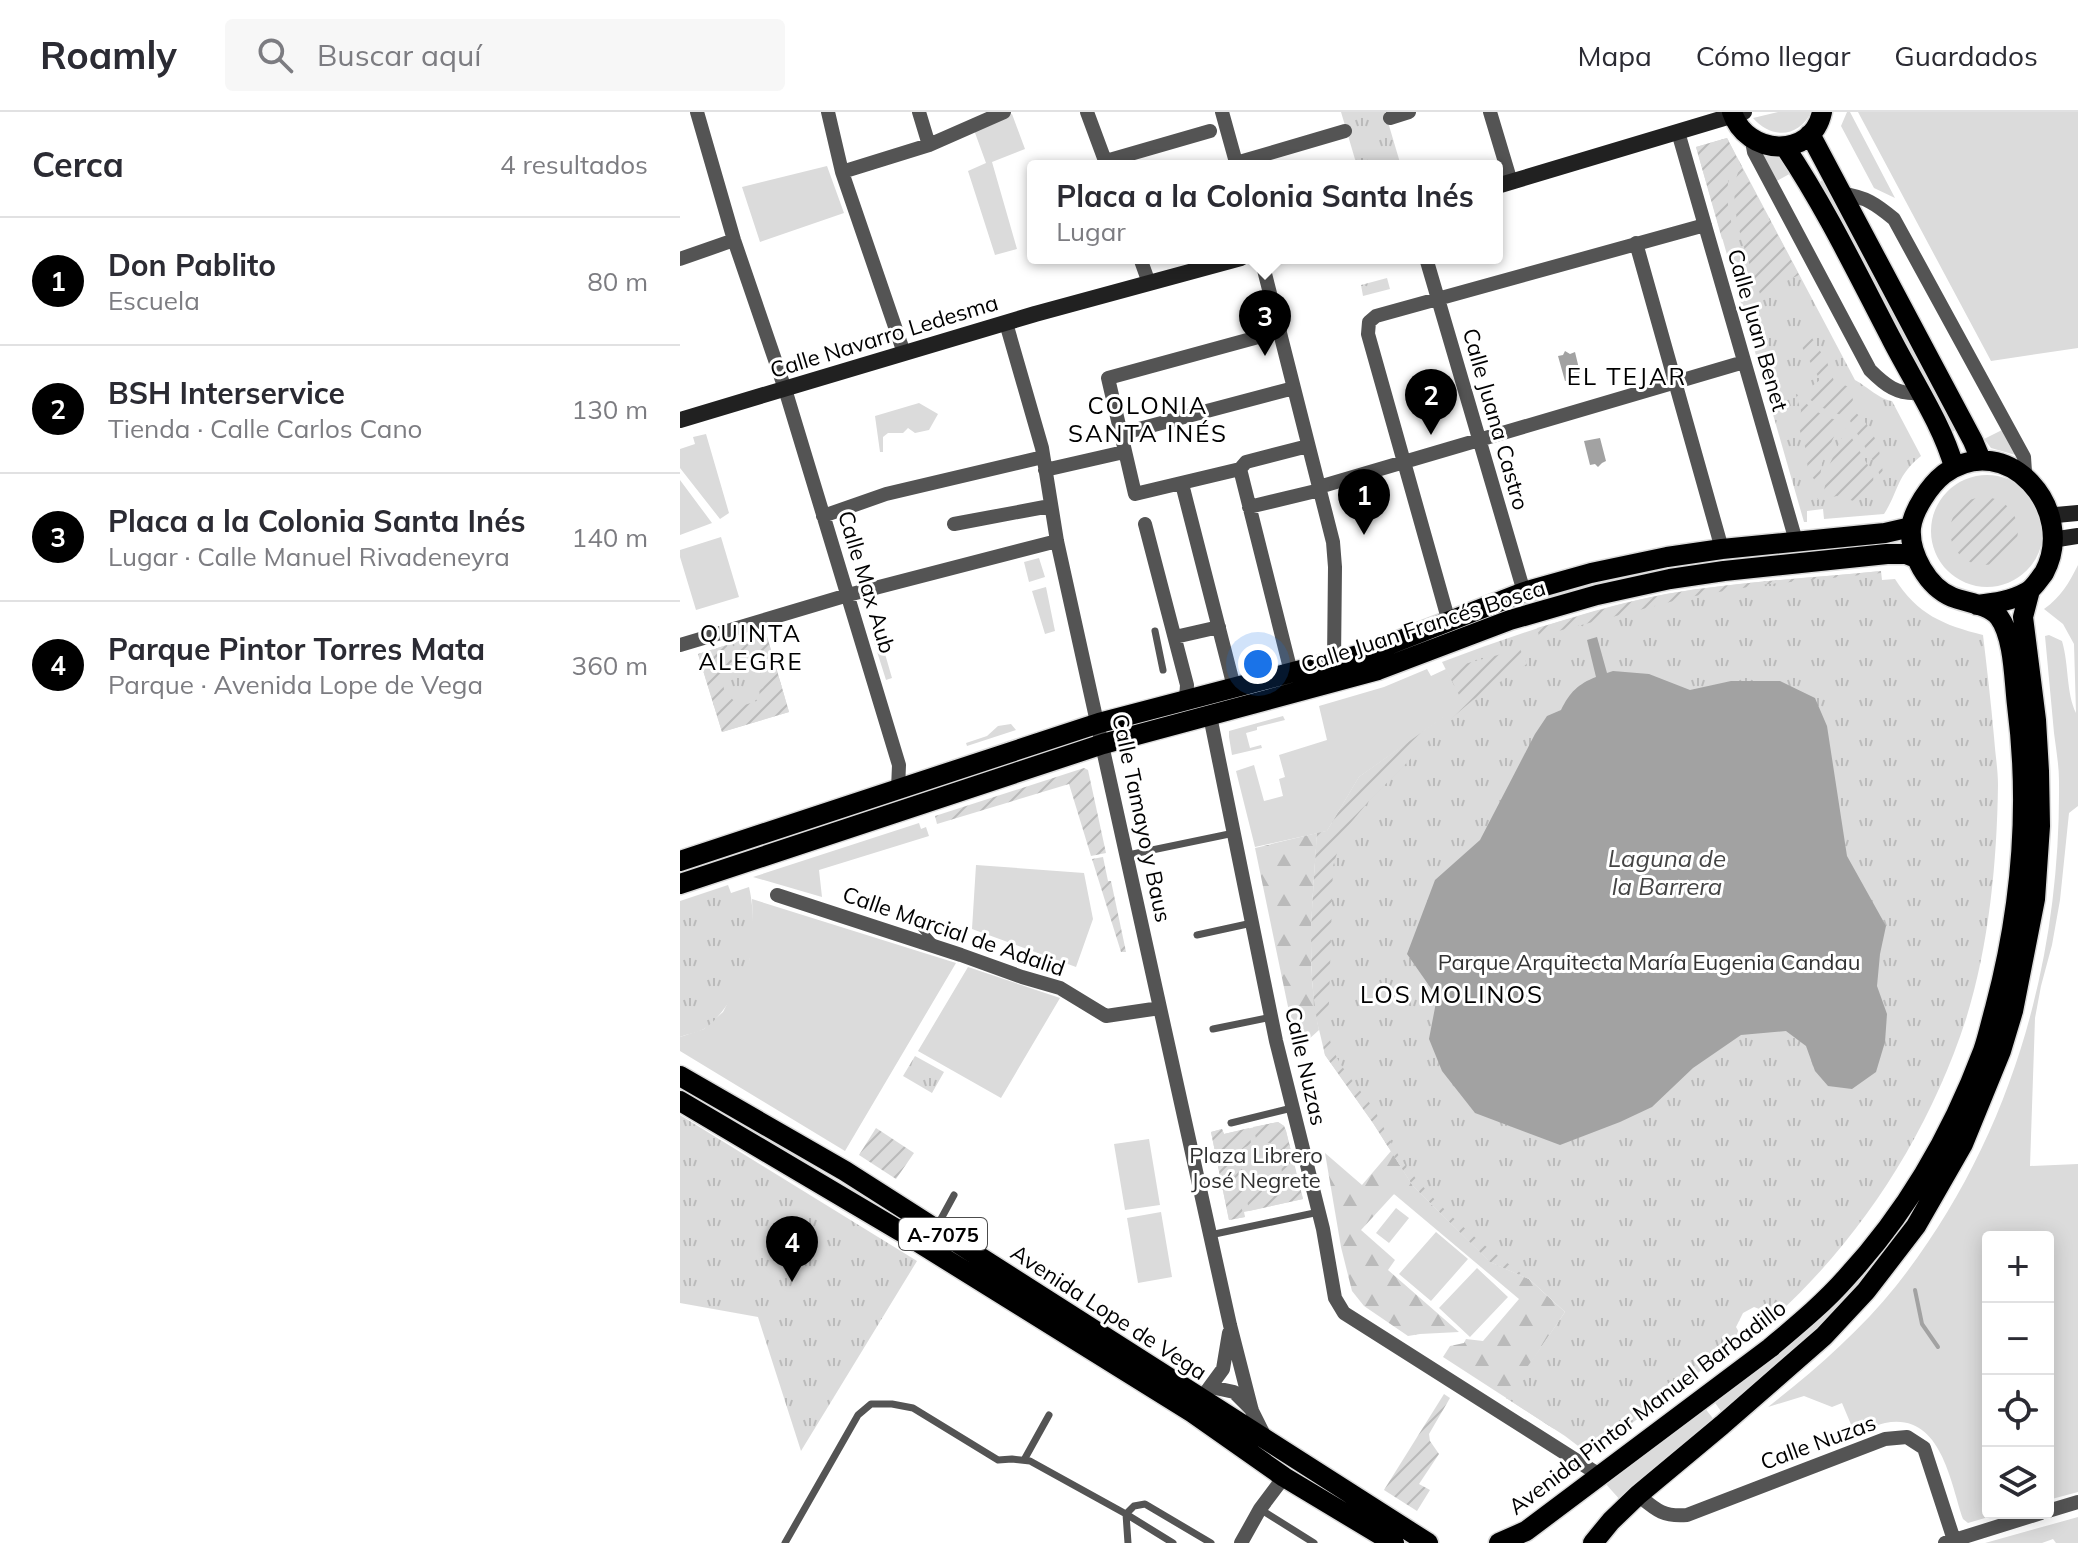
<!DOCTYPE html>
<html lang="es">
<meta charset="utf-8">
<style>
body{margin:0;font-family:Mulish,sans-serif;background:#f7f7f7;color:#2b2b33}
.controls{position:absolute;right:24px;bottom:24px;display:grid;overflow:hidden;border-radius:8px;box-shadow:0 4px 20px #0003}
.controls button{width:72px;height:72px;display:grid;place-items:center;padding:0;border:0;border-bottom:2px solid #e1e1e2;background:#fff;color:#2b2b33;font:40px sans-serif}
.you{position:absolute;left:578px;top:552px;width:28px;height:28px;margin:-20px;border:6px solid #fff;border-radius:50%;background:#1a73e8;box-shadow:0 0 0 12px #1a73e833}
.badge{display:grid;place-items:center;width:52px;height:52px;border-radius:50%;background:#000;color:#fff;font-size:26px;font-weight:700}
.pin{position:absolute;translate:-50% -66px;filter:drop-shadow(0 2px 4px #0008)}
.pin::after{content:'';position:absolute;top:42px;width:28px;height:24px;background:inherit;clip-path:polygon(0 0,100% 0,50% 100%)}
.popup{position:absolute;left:347px;top:48px;width:476px;height:104px;box-sizing:border-box;display:grid;place-content:center;border-radius:8px;background:#fff;filter:drop-shadow(0 2px 6px #0005);font-size:26px;white-space:nowrap;color:#7c7c81}
.popup b{font-size:30px;color:#2b2b33}
.popup::after{content:'';position:absolute;left:50%;top:100%;margin-left:-16px;border:16px solid transparent;border-top-color:#fff}
.list{margin:0;padding:0;list-style:none}
h2{display:flex;justify-content:space-between;align-items:center;height:104px;margin:0;padding:0 32px;font-size:34px}
h2 small{font-size:26px;font-weight:400;color:#7c7c81}
.list li{display:grid;grid-template-columns:52px 1fr auto;gap:24px;align-items:center;box-sizing:border-box;height:128px;padding:0 32px;border-top:2px solid #e1e1e2}
.list b{display:block;font-size:30px;white-space:nowrap}
.list p{margin:0;font-size:26px;white-space:nowrap;color:#7c7c81}
.list em{font-size:26px;font-style:normal;color:#7c7c81}
.icon{flex:none;width:44px;height:44px;fill:none;stroke:currentColor;stroke-width:2;stroke-linecap:round;stroke-linejoin:round}
.map{position:relative;flex:none;width:1398px;height:1431px;overflow:hidden}
header{display:flex;align-items:center;gap:48px;box-sizing:border-box;height:112px;padding:0 40px;background:#fff;border-bottom:2px solid #e1e1e2}
header strong{font-size:38px}
nav{display:flex;gap:44px;margin-inline-start:auto;font-size:28px}
.search{width:560px;height:72px;background:#f7f7f7;display:flex;align-items:center;gap:20px;box-sizing:border-box;padding:0 28px;border-radius:8px;color:#7c7c81;font-size:30px}
main{display:flex}
aside{flex:1;background:#fff}
.map>svg:first-child{display:block}
</style>
<header>
<strong>Roamly</strong>
<div class="search"><svg class="icon" aria-label="search" viewBox="0 0 24 24"><circle cx="10" cy="10" r="6"/><path d="M15 15l6 6"/></svg>Buscar aquí</div>
<nav><a>Mapa</a><a>Cómo llegar</a><a>Guardados</a></nav>
</header>
<main>
<aside>
<h2>Cerca<small>4 resultados</small></h2>
<ul class="list">
<li><span class="badge">1</span><div><b>Don Pablito</b><p>Escuela</p></div><em>80 m</em></li>
<li><span class="badge">2</span><div><b>BSH Interservice</b><p>Tienda · Calle Carlos Cano</p></div><em>130 m</em></li>
<li><span class="badge">3</span><div><b>Placa a la Colonia Santa Inés</b><p>Lugar · Calle Manuel Rivadeneyra</p></div><em>140 m</em></li>
<li><span class="badge">4</span><div><b>Parque Pintor Torres Mata</b><p>Parque · Avenida Lope de Vega</p></div><em>360 m</em></li>
</ul>
</aside>
<div class="map">
<svg width="1398" height="1431" viewBox="0 0 1398 1431">
<defs>
<pattern id="forest-firs" width="22" height="20" patternUnits="userSpaceOnUse" patternTransform="scale(2)"><rect width="22" height="20" fill="#dbdbdb"/><path d="M5 1l3.5 6h-7zM16 11l3.5 6h-7z" fill="#bababa"/></pattern>
<pattern id="park-tufts" width="24" height="20" patternUnits="userSpaceOnUse" patternTransform="scale(2)"><rect width="24" height="20" fill="#dbdbdb"/><path d="M3 7l-1-3M5 7V3M7 7l1-3M15 17l-1-3M17 17v-4M19 17l1-3" fill="none" stroke="#bababa"/></pattern>
<pattern id="garden-furrows" width="10" height="10" patternUnits="userSpaceOnUse" patternTransform="scale(2)"><rect width="10" height="10" fill="#dbdbdb"/><path d="M-1 1l2-2M0 10L10 0M9 11l2-2" fill="none" stroke="#bababa"/></pattern>
</defs>
<rect width="100%" height="100%" fill="#fff"/>
<path fill="#dbdbdb" d="M1098 0H1131C1119 26 1091 27 1073 6Z
M1167 0H1170L1215 86 1194 76 1161 14Z
M1178 0H1398V236L1311 249Z
M332 2 345 37 312 50 337 137 315 143 288 59 306 51 294 18Z
M1083 41 1102 46 1115 59 1095 70 1081 43Z
M147 54 164 101 80 130 62 75Z
M1145 67 1279 316 1272 320 1138 71Z
M239 291 258 302 249 318 235 321 228 316 223 321H208L203 325V340H200L195 304Z
M1324 317 1339 344 1311 336 1304 327Z
M26 322 49 401 40 407 0 356V337L15 332 13 325Z
M1251 419a56 56 0 1 1 112 0a56 56 0 1 1-112 0Z
M0 368 32 411 0 423Z
M41 425 59 485 16 498 0 445V438Z
M1084 439 1085 446 835 498 832 491 922 465Z
M359 446 365 465 349 470 344 450Z
M1398 453V694L1389 701 1380 788 1372 833 1361 874 1355 906 1350 1054 1398 1052V1380L1368 1388V1125H1308V1401H1322L1288 1411 1283 1407C1270 1369 1261 1300 1205 1311 1195 1313 1184 1319 1175 1322L1162 1291 1152 1295 1124 1284 1088 1295C1134 1259 1179 1220 1216 1174 1330 1030 1381 851 1379 669 1379 653 1376 637 1374 621 1371 588 1368 556 1365 524L1369 523 1382 529C1389 552 1386 581 1396 601L1394 532 1383 512 1364 497C1381 485 1389 471 1398 453Z
M366 475 375 519 365 522 352 479Z
M201 528 212 566 206 568 194 530Z
M747 557 751 564 766 557 784 591 679 665 647 719 575 735 556 659 574 653 584 689 603 684 599 667 605 665 599 643 647 628 639 594 704 575Z
M603 604 605 608 577 615V618L566 621 570 636 581 633 582 636 552 643 549 625V619Z
M331 612 336 618 287 634 286 631 307 624 318 614Z
M381 630 383 636 30 753 28 747Z
M239 711 241 717 246 715 249 724 139 758 142 785 73 765Z
M296 753 404 761 413 807 396 855 292 817Z
M72 787 276 851 165 1039 0 939V925L24 917 43 900 69 849 73 816Z
M288 855 380 886 321 986 238 939Z
M469 1027 480 1093 445 1098 434 1032Z
M716 1096 729 1106 709 1131 696 1121Z
M481 1100 492 1165 458 1171 447 1106Z
M1221 1109 1227 1113 1183 1170 1136 1221 1043 1302 1033 1288Z
M756 1120 788 1147 751 1189 719 1162Z
M797 1156 828 1185 790 1225 759 1196Z
M1024 1295 1035 1309 942 1390 924 1370Z
M1398 1405V1431H1376L1373 1427 1362 1431H1305Z"/>
<path fill="url(#forest-firs)" d="M637 721C633 786 625 854 639 918L617 938 575 736Z
M711 1039 733 1074 810 1150 849 1167 885 1200 842 1264 874 1317 763 1245 770 1234 784 1231 786 1227 803 1229 839 1187 714 1082 681 1118 715 1148 708 1158 779 1220 740 1222 728 1224 684 1194 672 1179 661 1135 645 1041 682 1073Z"/>
<path fill="url(#park-tufts)" d="M661 0H705L721 54H677Z
M1047 26 1175 268C1186 274 1201 288 1212 289L1241 344C1216 364 1219 379 1204 402L1144 407 1143 397 1127 399V410H1124L1016 35Z
M707 166 710 177 683 184 681 173Z
M1201 459 1202 468 1215 467C1237 502 1263 513 1303 523 1307 557 1311 591 1314 625 1315 641 1318 657 1318 673 1317 750 1309 834 1286 907 1249 1021 1181 1128 1091 1208L1082 1198 1074 1195 1063 1201 1056 1215 1064 1229 1039 1245 910 1343 885 1324 826 1286 885 1200 849 1167 810 1150 733 1074 693 1011 645 943 634 896 631 819 637 721 647 719 679 665 783 591 762 550C835 523 909 497 986 482 1055 470 1131 466 1201 459Z
M86 521 109 600 42 620 18 542Z
M48 773 51 781 69 775C74 796 75 829 69 850 62 871 43 905 24 917 17 921 7 922 0 925V789Z
M235 944 264 960 252 981 223 964Z
M0 1003 237 1149 121 1339 78 1205 0 1191Z
M598 1010 604 1014 606 1019 623 1087 564 1100 565 1105 549 1108 531 1020 542 1017 544 1022Z"/>
<path fill="url(#garden-furrows)" d="M1047 26 1057 46C1042 69 1047 98 1055 123L1042 127 1016 35Z
M1061 54 1119 163 1080 182C1069 148 1042 88 1061 54Z
M1132 226 1147 250 1154 269 1169 275 1173 288 1164 304C1148 299 1134 293 1123 281L1140 268 1122 235Z
M1115 280C1128 295 1141 305 1161 309L1142 351 1139 373 1128 360 1126 338 1119 316 1121 299Z
M1175 300C1195 317 1200 336 1203 361L1200 364 1197 356 1170 309Z
M1166 316 1193 362 1194 381 1190 380 1177 390 1157 384 1136 388 1144 379 1148 356Z
M1270 419a34 34 0 1 1 68 0a34 34 0 1 1-68 0Z
M1201 459V461L1080 473 1009 485 859 524 857 516C900 504 943 490 987 482 1057 470 1130 466 1201 459Z
M86 521 109 600 42 620 18 542 47 533 53 553 49 554 42 568 46 586H51L60 594 75 590 80 586 79 577 83 576 84 572 80 566V557L57 547 54 531Z
M840 537 847 552 793 588 767 610 688 690 664 719 653 754 649 891 646 909 639 918C625 854 633 786 637 721L647 719 679 665 783 591 766 557Z
M404 656 408 658 426 741 411 744 389 672 257 712 255 704Z
M423 745 428 769H431L445 835 446 840H441L412 747Z
M649 924C655 953 677 972 693 996 704 1014 711 1033 723 1050 757 1096 803 1134 849 1167L810 1150 733 1074 693 1011 645 943 643 933Z
M598 1010 604 1014 606 1019 616 1060 602 1062 600 1039 590 1031 577 1030 573 1015Z
M196 1016 234 1041 216 1067 179 1043Z
M569 1016 571 1032C566 1035 558 1038 557 1045 556 1054 567 1060 568 1068 570 1077 564 1079 561 1086 559 1092 563 1100 565 1105L549 1108 531 1020 542 1017 544 1022Z
M586 1067 588 1070 580 1072 584 1086 603 1081 601 1073 618 1068 623 1087 569 1099 567 1088 574 1081 575 1070Z
M764 1282 770 1286 749 1322 750 1329 759 1342 739 1372 750 1378 737 1399 704 1378Z"/>
<path fill="#a2a2a2" d="M885 239 890 242 895 240 901 265 885 269 878 244 883 243Z
M920 326 926 349 922 351 918 355 915 352 910 353 904 329Z
M917 525 927 561 933 559 969 562 1010 578 1051 569H1100L1135 586 1147 614 1167 744 1206 814 1200 842 1197 874 1207 902 1205 930 1196 960 1172 977 1148 974 1135 959 1126 934 1106 919 1061 923 1013 956 972 995 940 1010 880 1033 795 1001 762 959 749 927 757 885 727 842 755 768 800 728 855 622 867 604 881 598C890 580 898 572 916 565L907 528Z"/>
<g fill="none" stroke-linecap="round" stroke-linejoin="round">
<path stroke="#a2a2a2" stroke-width="4" d="M1235 1178 1242 1212 1258 1235"/>
<defs>
<path id="primary" d="M1052 0C1066 44 1132 48 1142 0
M1130 22 1293 329 1301 348
M1105 35C1146 96 1178 163 1212 228 1232 267 1263 314 1274 355
M0 749 419 611 690 540 844 480 911 461 987 445 1042 437 1205 421 1231 415
M0 772 423 632 698 558 830 508 917 483 990 467 1044 459 1207 442H1226L1236 446
M0 964 165 1059 748 1431
M0 989 225 1122 513 1301 604 1365 714 1431
M819 1431 846 1419 1090 1236C1116 1214 1143 1192 1166 1166 1226 1101 1272 1022 1303 939 1308 925 1311 910 1315 896 1341 798 1350 694 1337 593 1334 568 1334 525 1319 505 1308 492 1287 491 1272 485 1248 475 1229 442 1231 416 1233 398 1250 373 1264 362 1327 316 1398 398 1364 461 1359 467 1354 476 1347 480 1331 489 1315 491 1297 493
M913 1431 931 1409 958 1383 1042 1313 1144 1224 1186 1179 1236 1114 1283 1032 1321 939 1333 899 1355 787 1360 714 1359 659 1356 608 1343 505 1350 478"/>
</defs>
<use href="#primary" stroke="#dbdbdb" stroke-width="23"/>
<path stroke="#545454" stroke-width="7" d="M475 519 483 558
M448 743 554 721
M238 813 254 831
M517 823 572 811
M533 917 592 905
M551 1011 612 996
M256 1116 274 1083
M530 1123 639 1100
M344 1348 369 1303
M580 1397 634 1431
M446 1402 454 1394 465 1392 531 1431
M446 1402 448 1431
M105 1431 178 1303 191 1292H212L233 1296 318 1348 332 1347 350 1349 446 1402 493 1431"/>
<path stroke="#545454" stroke-width="14" d="M17 0 54 128 105 277 219 653 218 677
M148 0 162 60 224 241
M239 0 249 33
M407 0 427 54
M542 0 557 54
M810 0 831 70
M710 6 729 0
M998 20 1116 429
M1072 29 1074 40 1190 258C1205 273 1217 283 1240 281
M426 49 530 19
M556 51 665 19
M162 60 249 33 324 0
M1162 82C1185 84 1197 93 1214 107L1344 345 1345 360
M956 131 1042 437
M460 146 469 171
M581 146 653 430 655 455 654 549
M746 146 844 480
M0 147 54 128
M326 211 362 336 377 429 550 1213 572 1299 586 1327
M600 219 428 266 455 382 560 357 566 350 628 334
M440 322 614 276
M560 357 611 560
M365 358 444 340
M502 372 554 575
M639 375 1064 250
M569 395 640 378
M143 404 206 382 363 345
M274 412 370 394
M465 412 507 573 506 587
M769 510 688 222 689 210 696 204 1025 113
M495 525 539 515
M0 533 168 483 377 429
M530 604 596 929 643 1117 655 1186 664 1201 921 1364
M97 783 281 843 342 865 380 876 426 904 480 896
M531 1275 554 1280 572 1298
M521 1287 543 1257 549 1221
M958 1383C976 1398 983 1405 1007 1403L1205 1327 1227 1325 1244 1336 1274 1428
M1368 1399 1398 1390
M561 1431 580 1397 604 1365
M1265 1431 1361 1401"/>
<path stroke="#212121" stroke-width="16" d="M817 74 1064 0
M0 308 355 202 561 146
M1376 403 1398 401
M1378 427 1398 424"/>
<use href="#primary" stroke="#000" stroke-width="20"/>
</g>
<g text-anchor="middle" dominant-baseline="central" stroke-width="6" stroke-linejoin="round" paint-order="stroke">
<rect fill="#fff" stroke="#4c4c4c" stroke-width="2" x="219" y="1106" width="88" height="32" rx="6"/>
<g font-size="20" font-weight="bold" fill="#000">
<text x="263" y="1122">A-7075</text>
</g>
<g font-size="22" fill="#000" stroke="#fff">
<text transform="translate(1078 218) rotate(74)">Calle Juan Benet</text>
<text transform="translate(204 224) rotate(-17)">Calle Navarro Ledesma</text>
<text transform="translate(816 307) rotate(74)">Calle Juana Castro</text>
<text transform="translate(187 470) rotate(73)">Calle Max Aub</text>
<text transform="translate(743 514) rotate(-18)">Calle Juan Francés Bosca</text>
<text transform="translate(462 706) rotate(78)">Calle Tamayo y Baus</text>
<text transform="translate(274 819) rotate(19)">Calle Marcial de Adalid</text>
<text transform="translate(626 954) rotate(77)">Calle Nuzas</text>
<text transform="translate(429 1200) rotate(33)">Avenida Lope de Vega</text>
<text transform="translate(967 1295) rotate(-37)">Avenida Pintor Manuel Barbadillo</text>
<text transform="translate(1138 1330) rotate(-20)">Calle Nuzas</text>
</g>
<g font-size="22" fill="#323232" stroke="#fff">
<text x="969" y="850">Parque Arquitecta María Eugenia Candau</text>
<text x="576" y="1043">Plaza Librero<tspan x="576" dy="25">José Negrete</tspan></text>
</g>
<g font-size="24" letter-spacing="2" fill="#000" stroke="#fff">
<text x="947" y="264">EL TEJAR</text>
<text x="468" y="293">COLONIA<tspan x="468" dy="28">SANTA INÉS</tspan></text>
<text x="71" y="521">QUINTA<tspan x="71" dy="28">ALEGRE</tspan></text>
<text x="772" y="882">LOS MOLINOS</text>
</g>
<g font-size="24" font-style="italic" fill="#434343" stroke="#fff">
<text x="987" y="746">Laguna de<tspan x="987" dy="28">la Barrera</tspan></text>
</g>
</g>
</svg>
<div class="controls">
<button>+</button>
<button>−</button>
<button><svg class="icon" aria-label="locate" viewBox="0 0 24 24"><circle cx="12" cy="12" r="6"/><path d="M12 2v4M12 18v4M2 12h4M18 12h4"/></svg></button>
<button><svg class="icon" aria-label="layers" viewBox="0 0 24 24"><path d="M12 4l9 5-9 5-9-5zM3 14l9 5 9-5"/></svg></button>
</div>
<div class="you"></div>
<div class="pin badge" style="left:684px;top:423px">1</div>
<div class="pin badge" style="left:751px;top:323px">2</div>
<div class="pin badge" style="left:585px;top:244px">3</div>
<div class="popup"><b>Placa a la Colonia Santa Inés</b>Lugar</div>
<div class="pin badge" style="left:112px;top:1170px">4</div>
</div>
</main>
